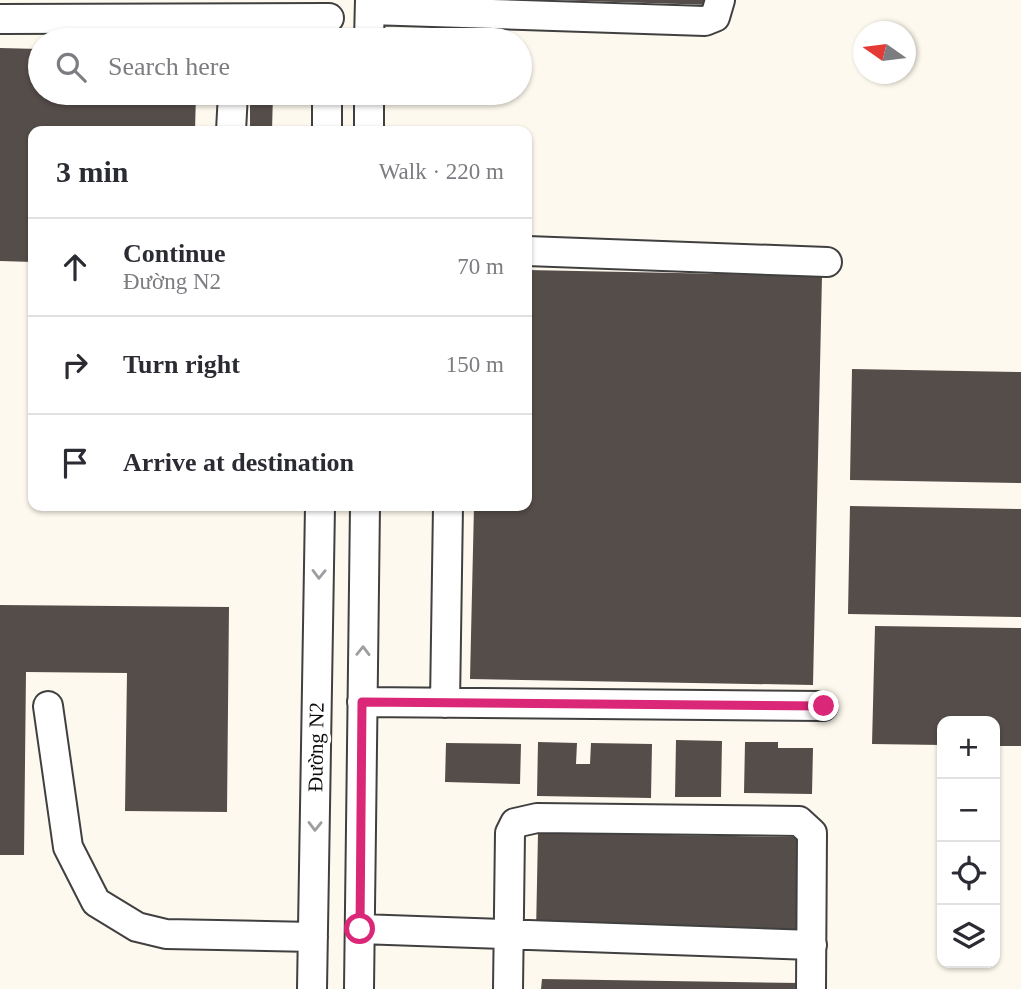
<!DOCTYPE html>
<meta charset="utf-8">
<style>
body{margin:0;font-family:Georgia,serif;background:#f7f7f7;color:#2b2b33}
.controls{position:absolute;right:21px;bottom:21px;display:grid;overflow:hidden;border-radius:14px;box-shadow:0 2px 5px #0004}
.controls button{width:63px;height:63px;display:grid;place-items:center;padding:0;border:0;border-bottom:2px solid #e1e1e2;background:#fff;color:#2b2b33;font:35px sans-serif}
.compass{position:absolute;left:853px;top:21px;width:63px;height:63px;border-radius:50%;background:#fff;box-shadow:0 2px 5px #0004;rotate:284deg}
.stop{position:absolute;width:21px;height:21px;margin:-16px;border:5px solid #db2777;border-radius:50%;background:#fff}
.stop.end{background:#db2777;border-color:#fff;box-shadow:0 2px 7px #0008}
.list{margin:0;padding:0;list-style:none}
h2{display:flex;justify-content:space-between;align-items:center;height:91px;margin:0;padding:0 28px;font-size:30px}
h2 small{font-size:23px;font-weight:400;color:#7c7c81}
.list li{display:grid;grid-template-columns:46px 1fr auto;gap:21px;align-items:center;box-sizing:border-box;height:98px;padding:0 28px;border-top:2px solid #e1e1e2}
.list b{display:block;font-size:26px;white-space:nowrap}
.list p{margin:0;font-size:23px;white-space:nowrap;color:#7c7c81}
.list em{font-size:23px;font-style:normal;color:#7c7c81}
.icon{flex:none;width:38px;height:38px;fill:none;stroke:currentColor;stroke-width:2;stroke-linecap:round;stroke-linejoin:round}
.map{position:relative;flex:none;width:1021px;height:989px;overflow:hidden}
.search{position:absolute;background:#fff;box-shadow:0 2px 5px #0004;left:28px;top:28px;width:504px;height:77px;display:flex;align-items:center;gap:18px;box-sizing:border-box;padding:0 24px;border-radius:38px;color:#7c7c81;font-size:26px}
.panel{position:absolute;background:#fff;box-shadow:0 2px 5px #0004;left:28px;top:126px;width:504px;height:385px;border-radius:14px}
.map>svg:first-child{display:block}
</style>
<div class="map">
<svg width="1021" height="989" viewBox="0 0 1021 989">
<rect width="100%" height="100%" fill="#fef9ee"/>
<path fill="#554d4a" d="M551 0H712V5Z
M0 48 40 49V93H196L195 131H33V262L0 261Z
M250 93H273L272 131H250Z
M527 270 822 276 813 685 470 679 474 506H527Z
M852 369 1021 372V483L850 480Z
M850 506 1021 509V617L848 614Z
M0 605 229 607 227 812 125 811 127 673 26 672 24 855H0Z
M875 626 1021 628V746H995V721H942V745L872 744Z
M676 740 722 741 721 797H675Z
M538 742 577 743 576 764H590L591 743 652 744 651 798 537 796Z
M745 742H778V748H813L812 794 744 793Z
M446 743 521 744 520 784 445 782Z
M538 833 798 837 796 936 536 932Z
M542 979 800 983 799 989H541Z"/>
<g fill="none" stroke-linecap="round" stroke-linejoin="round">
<defs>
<path id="minor" d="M370 10 705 21 715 17 720 0
M0 19 329 18
M369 40 370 0
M231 131 233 93
M327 131V93
M369 131V93
M527 251 827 262
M362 702 823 706
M445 703 448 506
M48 706 68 847 96 902 137 927 166 934 313 937
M360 929 812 945
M312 989 320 506
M359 989 365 506
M508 989 510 833 515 823 537 818 799 821 812 833 811 989"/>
</defs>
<use href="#minor" stroke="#404040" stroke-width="32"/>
<use href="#minor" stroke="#fff" stroke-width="28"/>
</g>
<defs><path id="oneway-chevron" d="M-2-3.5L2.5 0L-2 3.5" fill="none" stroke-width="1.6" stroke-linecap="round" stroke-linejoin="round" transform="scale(1.75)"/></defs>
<g stroke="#9e9e9e">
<use href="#oneway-chevron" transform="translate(319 574) rotate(91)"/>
<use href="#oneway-chevron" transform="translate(363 651) rotate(-89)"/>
<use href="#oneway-chevron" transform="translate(315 826) rotate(91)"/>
</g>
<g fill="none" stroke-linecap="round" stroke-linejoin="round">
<path stroke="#db2777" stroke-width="9" d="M360 929 362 702 824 706"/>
</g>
<g text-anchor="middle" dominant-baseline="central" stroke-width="7" stroke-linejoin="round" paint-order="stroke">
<g font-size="21" fill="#0d0d0d" stroke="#fff">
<text transform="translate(316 747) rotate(-89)">Đường N2</text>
</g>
</g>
</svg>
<div class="controls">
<button>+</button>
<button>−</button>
<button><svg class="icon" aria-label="locate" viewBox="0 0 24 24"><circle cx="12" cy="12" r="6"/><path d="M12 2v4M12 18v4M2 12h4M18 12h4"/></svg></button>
<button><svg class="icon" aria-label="layers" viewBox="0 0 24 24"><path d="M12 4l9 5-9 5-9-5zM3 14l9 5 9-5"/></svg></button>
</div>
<svg class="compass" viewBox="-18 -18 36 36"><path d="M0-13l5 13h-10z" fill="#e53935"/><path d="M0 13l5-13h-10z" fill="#7c7c81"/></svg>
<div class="stop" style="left:360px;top:929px"></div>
<div class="stop end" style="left:824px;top:706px"></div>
<div class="search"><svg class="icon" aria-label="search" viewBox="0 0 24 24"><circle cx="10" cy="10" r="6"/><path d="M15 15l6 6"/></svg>Search here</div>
<section class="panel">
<h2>3 min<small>Walk · 220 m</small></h2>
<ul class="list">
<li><svg class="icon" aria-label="ahead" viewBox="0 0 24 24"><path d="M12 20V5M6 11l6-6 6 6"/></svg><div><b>Continue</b><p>Đường N2</p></div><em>70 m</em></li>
<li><svg class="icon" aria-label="right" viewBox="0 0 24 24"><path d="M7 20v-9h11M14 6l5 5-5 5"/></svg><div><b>Turn right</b></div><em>150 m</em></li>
<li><svg class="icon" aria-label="arrive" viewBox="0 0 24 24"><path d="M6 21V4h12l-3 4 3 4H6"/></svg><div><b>Arrive at destination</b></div></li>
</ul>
</section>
</div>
